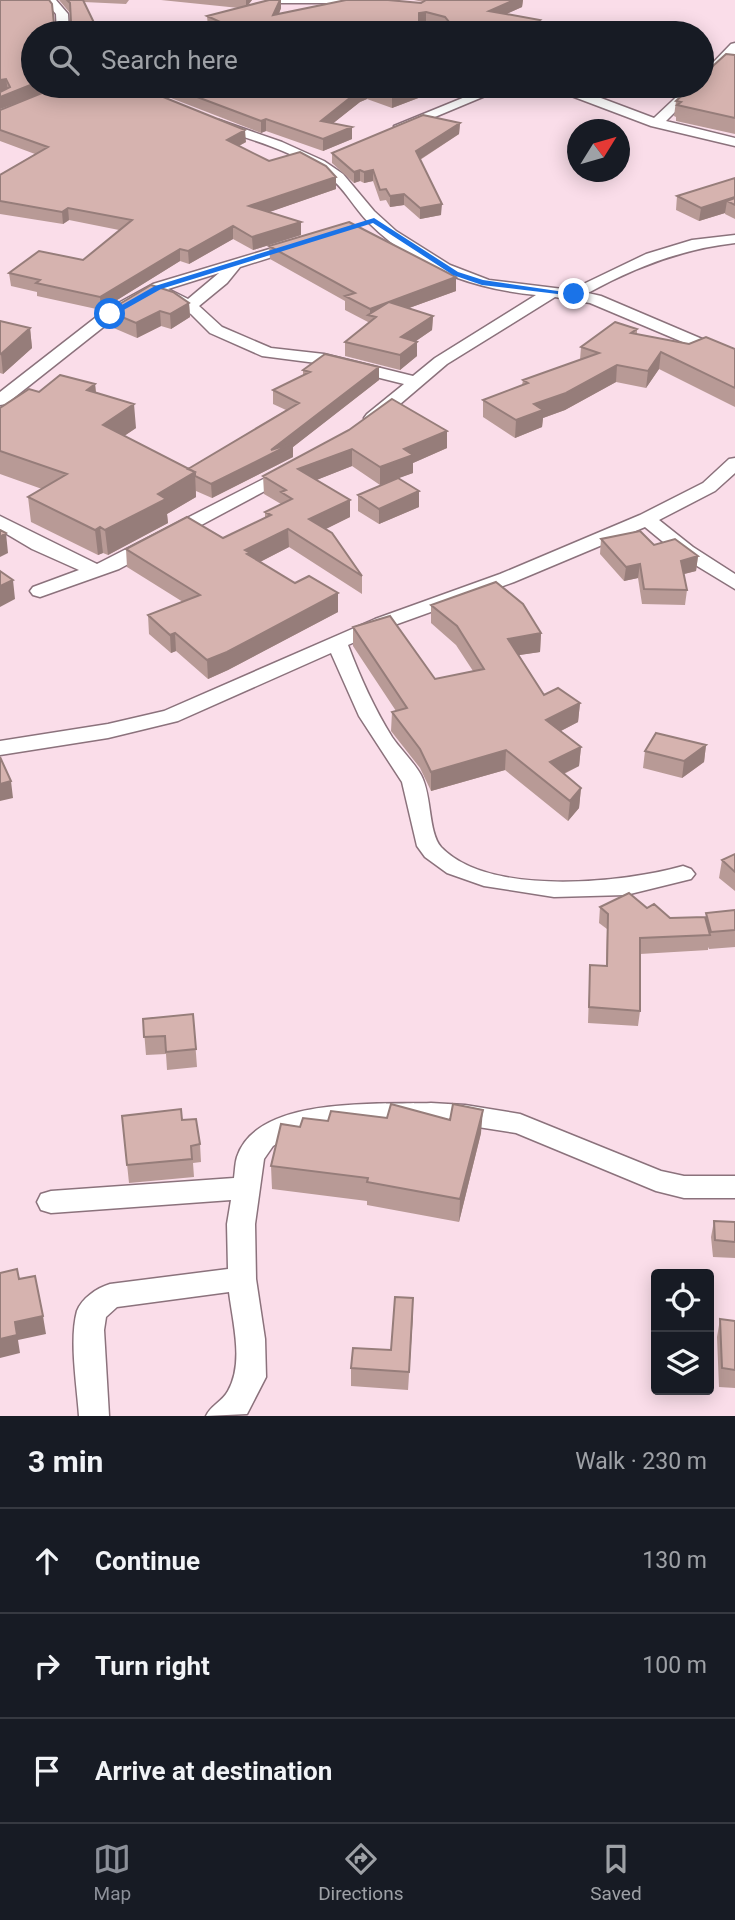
<!DOCTYPE html>
<meta charset="utf-8">
<style>
body{margin:0;font-family:Roboto,sans-serif;background:#242831;color:#f1f3f6}
.controls{position:absolute;right:21px;bottom:21px;display:grid;overflow:hidden;border-radius:7px;box-shadow:0 4px 18px #0003}
.controls button{width:63px;height:63px;display:grid;place-items:center;padding:0;border:0;border-bottom:2px solid #363941;background:#171b24;color:#f1f3f6;font:35px sans-serif}
.compass{position:absolute;left:567px;top:119px;width:63px;height:63px;border-radius:50%;background:#171b24;box-shadow:0 4px 18px #0003;rotate:53deg}
.stop{position:absolute;width:21px;height:21px;margin:-16px;border:5px solid #1a73e8;border-radius:50%;background:#fff}
.stop.end{background:#1a73e8;border-color:#fff;box-shadow:0 2px 7px #0008}
.list{margin:0;padding:0;list-style:none}
h2{display:flex;justify-content:space-between;align-items:center;height:91px;margin:0;padding:0 28px;font-size:30px}
h2 small{font-size:23px;font-weight:400;color:#9ea1a6}
.list li{display:grid;grid-template-columns:46px 1fr auto;gap:21px;align-items:center;box-sizing:border-box;height:105px;padding:0 28px;border-top:2px solid #363941}
.list b{display:block;font-size:26px;white-space:nowrap}
.list em{font-size:23px;font-style:normal;color:#9ea1a6}
.icon{flex:none;width:38px;height:38px;fill:none;stroke:currentColor;stroke-width:2;stroke-linecap:round;stroke-linejoin:round}
.map{position:relative;flex:none;width:735px;height:1416px;overflow:hidden}
.search{position:absolute;background:#171b24;box-shadow:0 4px 18px #0003;left:21px;right:21px;top:21px;height:77px;display:flex;align-items:center;gap:18px;box-sizing:border-box;padding:0 24px;border-radius:38px;color:#9ea1a6;font-size:26px}
.sheet{height:406px;background:#171b24}
nav{display:flex;justify-content:space-around;align-items:center;box-sizing:border-box;height:98px;border-top:2px solid #363941;background:#171b24;font-size:19px;color:#9ea1a6}
nav a{display:grid;justify-items:center;gap:4px}
nav .on{color:#8c9099}
.map>svg:first-child{display:block}
</style>
<div class="map">
<svg width="735" height="1416" viewBox="0 0 735 1416">
<rect width="100%" height="100%" fill="#fadde9"/>
<g fill="none" stroke-linecap="round" stroke-linejoin="round">
<defs>
<path id="minor" d="M44 0H56L68 14 69 33H57L56 14Z
M271 0H348L342 3H277Z
M735 43V54L713 77H705V71L731 44Z
M492 86H509L406 129 401 130 394 126Z
M552 86H569L654 118 688 86H701L666 121 735 138V146L651 126 553 89Z
M219 120 282 142 324 161 343 174 374 211 396 231 450 265 489 280 571 290 646 254 692 240 735 235V243C682 249 635 267 588 293L601 296 735 353V364L590 303 555 297 447 364 379 422 373 423 364 418 367 414 404 384 324 364 262 356 210 333 191 314 158 294 116 317 6 404 0 405V392L104 311 153 284 296 241 303 245 301 248 240 267 227 283 199 306 222 327 271 348 324 354 413 376 435 358 536 295C474 289 414 268 369 223 354 208 344 187 327 175 294 151 252 140 214 127V121ZM219 273 188 299 168 289Z
M735 458V473L715 491 659 520 693 547 735 574V589L679 555 645 527 514 582 389 627 348 645C360 677 374 708 392 737 401 750 413 761 421 775 432 795 428 832 441 847 489 897 623 883 683 866L691 869 695 874 691 879 626 895 554 897 484 886 447 873 425 857 417 846 402 782 359 716 331 653 178 721 108 738 0 755V741L108 724 164 711 375 619 500 574 640 515 703 483 729 459Z
M287 467 296 472 293 476 119 569 40 597 33 595 30 591 33 587 79 570 32 549 0 530V516L97 564Z
M431 1103 465 1105 520 1114 661 1171 684 1176H735V1198H684L656 1191 516 1133 465 1125 431 1123 316 1128 295 1133 273 1146 264 1159 255 1224 256 1279 265 1339 266 1377 247 1414 206 1416C211 1405 222 1402 228 1391 244 1363 233 1324 229 1292L117 1307 106 1317 104 1330 109 1416H79C77 1386 69 1340 77 1311 82 1298 97 1288 110 1284L228 1269 227 1224 231 1200 51 1213 41 1210 37 1202 41 1194 51 1191 234 1178C235 1171 235 1163 237 1157 257 1095 380 1105 431 1103Z"/>
</defs>
<use href="#minor" stroke="#8b727c" stroke-width="3"/>
<use href="#minor" fill="#fff" fill-rule="evenodd"/>
</g>
<path fill="#b89a96" d="M0 0 54 24 68 25 71 22 70 13 59 0H129L126 4 84 2 33 86 246 142 239 146 269 161 336 189 269 212 301 235 253 250 233 239 189 264 180 261 101 310 37 296V292L11 286 9 273 83 260 119 230 69 220 63 224 0 214V175L35 154 0 141V110L25 100 0 109Z
M161 0H252L248 5 281 8 279 14 421 3 423 2 414 0H523L522 7 506 14 540 31 537 33H221L208 27 207 16 239 8Z
M735 55V134L676 121V117L674 116 676 101Z
M140 86H232L244 93 261 97 278 86H422L421 97 392 108 367 99 360 102 333 123 352 139 323 151 266 131 261 133Z
M460 123 459 134 420 160 441 215 420 219 404 205 390 207 386 200 380 201 373 181 364 183 360 181 354 183 332 163V153Z
M735 178V219L725 214V213L699 221 676 210 677 196Z
M269 246 456 277V291L409 308 433 316 432 330 416 341 417 342V356L400 370 345 356V342L368 324V322L345 310V301L270 259Z
M189 303 190 317 171 329 161 326 137 338 109 326 108 311Z
M0 321 30 328 32 348 3 374 0 373Z
M637 329V334L689 344 735 349V407L659 369 646 388 616 382 565 410 543 418 542 427 515 438 483 417V400L522 385 523 380 580 360 581 347Z
M303 370 379 380 293 447V457L212 498 196 491V497L167 514 168 523 108 555 103 553 98 555 31 522 28 497 42 489 0 474V408L39 392 95 384 96 392 136 428 124 436 188 469 286 410 273 404V390L303 376Z
M349 430 447 448 413 463V473L398 478 419 507 379 524 358 511V495L396 479 380 485 352 466 316 480 350 500V517L325 529 362 576V594L289 547 260 562 295 583 338 593V612L228 670 208 679 176 651 171 653 149 634 148 615 183 602 127 567 126 549 223 538 265 518V512L281 504 264 494 263 476Z
M601 539 654 545 698 556 696 571 684 574 687 590 685 605 642 604 638 578 624 581 600 554Z
M431 605 541 633 540 652 519 655 544 695 580 703 578 722 561 731 581 747 579 766 564 774 581 788 579 808 568 821 505 770 431 791 420 768 391 731 392 712 396 711 353 646V627L435 679 473 671 456 645 431 623Z
M706 745 704 762 682 778 643 768 645 751Z
M735 854V891L719 878 722 860Z
M600 907 647 908 670 918 706 919V913L735 910V947L709 949 708 947V950L640 954V1011L638 1026 588 1023 590 965 606 966 607 929 599 923Z
M193 1014 197 1067 167 1070 166 1054 146 1055 143 1019Z
M122 1116 182 1120 200 1144 201 1162 193 1163 194 1177 129 1183Z
M328 1121 481 1133 459 1222 367 1205V1201L272 1189 271 1166 300 1127Z
M714 1221 735 1222V1258L713 1257 711 1237Z
M413 1298 408 1390 351 1386V1368L391 1350Z
M720 1319 735 1321V1388L719 1387 717 1337Z"/>
<path fill="#967d7a" d="M246 0H252L246 8Z
M280 0H281V8L274 26 273 15Z
M514 0H523L522 7 489 22V11Z
M426 12V22L419 24V13Z
M540 20V31L537 33H521Z
M477 28V33H456Z
M6 79 8 90 0 92V80Z
M33 84V86H62L0 109V97Z
M422 86 421 97 392 108V97Z
M367 88V99L360 102 321 133V121L360 90Z
M266 119V131L261 133V121Z
M460 123 459 134 416 162V151Z
M352 127V139L323 151V139Z
M245 130 246 142 227 152V140Z
M360 170V181L354 183V172Z
M373 170V181L364 183V172Z
M336 177V189L250 219 249 206Z
M404 194V205L390 207V196Z
M735 197V205L727 201 725 213 699 221 701 208Z
M442 204 441 215 420 219V208Z
M68 208 69 220 63 224 62 212Z
M301 222V235L253 250 252 237Z
M233 226V239L189 264 188 251Z
M180 249V261L101 310 100 297Z
M456 277V291L376 320V317L370 315V309Z
M189 303 190 317 171 329 170 314Z
M160 311 161 326 137 338 136 323Z
M433 316 432 330 400 352 401 337Z
M30 328 32 348 3 374 1 354Z
M417 342V356L400 370V355Z
M661 352 659 369 646 388 648 371Z
M617 365 616 382 565 410 543 418 542 427 515 438 516 420 534 404Z
M379 367V380L293 447V457L212 498 211 484 271 450Z
M95 384 97 407 87 390Z
M134 404 136 428 105 449 103 425Z
M447 431V448L413 463V473L380 485V467L404 449Z
M352 449V466L299 487 298 469Z
M195 472 196 497 167 514 168 523 108 555 105 530 158 494Z
M419 491V507L379 524V509Z
M350 500V517L310 537 309 519Z
M100 527 103 553 98 555 95 530Z
M288 529 289 547 250 567 245 550Z
M6 533 8 553 0 557V537Z
M698 556 696 571 680 575 681 561Z
M640 564 638 578 624 581 626 567Z
M13 580 15 599 0 607V586Z
M338 593V612L228 670 208 679 207 660Z
M175 633 176 651 171 653 170 635Z
M541 633 540 652 507 657 508 639Z
M580 703 578 722 545 739 546 720Z
M706 745 704 762 682 778 684 761Z
M581 747 579 766 548 781 550 762Z
M506 750 505 770 431 791V772Z
M11 781 13 798 0 801V784Z
M581 788 579 808 568 821 570 801Z
M483 1110 481 1133 459 1222 460 1199Z
M413 1298V1316L408 1390 409 1372Z
M43 1316 46 1334 18 1340 20 1353 0 1358V1339L15 1322Z"/>
<path fill="#d6b3af" stroke="#967d7a" stroke-width="2" fill-rule="evenodd" d="M0 0H49L52 4 54 24 68 25 71 22 70 3 67 0H83L99 33H33V84L0 97V92L10 87 6 79 0 80Z
M269 0H280L273 15 346 0H388L421 3 426 0H514L489 11 540 20 521 33H506L477 28 456 33H233L240 31 207 16ZM426 12 445 17 449 22 446 25 419 23V13Z
M726 54 735 55V118L677 105 681 102 676 101 692 86H702V76Z
M59 86H136L245 130 227 140 269 161 300 152 326 166 336 177 249 206 301 222 252 237 233 226 188 251 180 249 100 297 36 283 40 280 9 273 39 251 83 260 132 220 68 208 62 212 0 201V175L48 147 0 130V110Z
M168 86H232L244 93 261 97 278 86H421L392 97 367 88 360 90 321 121 352 127 323 139 266 119 261 121Z
M423 115 460 123 416 151 442 204 420 208 404 194 390 196 386 189 380 190 373 170 364 172 360 170 354 172 332 153Z
M735 178V197L701 208 677 196Z
M735 198V205L727 201Z
M349 222 456 277 370 309 345 296 355 293 269 246Z
M151 285 173 292 189 303 170 314 160 311 136 323 108 311Z
M389 302 433 316 401 337 417 342 400 355 345 342 376 317 368 315Z
M0 321 30 328 1 354 0 353Z
M615 322 637 329 631 333 689 344 706 337 735 349V388L661 352 648 371 617 365 566 393 534 404 543 410 516 420 483 400 528 383 523 380 599 353 581 347Z
M325 354 379 367 271 450 293 443 211 484 195 476V472L188 469 299 403 273 390 310 372 303 370Z
M60 375 95 384 87 390 134 404 103 425 195 472 158 494 166 499 105 530 100 527 95 530 28 497 67 474 0 451V408L29 389 39 392Z
M392 399 447 431 404 449 413 455 380 467 352 449 298 469 350 500 309 519 332 533 362 576 288 529 245 550 250 553 247 554 295 583 309 576 338 593 227 652 207 660 175 633 170 635 148 615 200 595 126 549 187 517 223 538 271 515 265 512 292 499 281 492 286 490 263 476 349 430 389 401Z
M398 478 419 491 379 509 358 495Z
M0 530 6 533 0 537Z
M640 531 654 545 675 539 698 556 681 561 687 590 644 589 640 564 626 567 601 539Z
M0 571 13 580 0 586Z
M496 582 523 604 541 633 508 639 544 695 558 688 580 703 546 720 581 747 550 762 581 788 570 801 506 750 431 772 420 749 392 712 407 708 353 627 390 616 435 679 484 669 457 626 431 605Z
M656 733 706 745 684 761 645 751Z
M0 757 11 781 0 784Z
M735 854V872L722 860Z
M629 893 647 908 654 904 670 918 705 917 710 935 640 938V1011L589 1007 590 965 607 966 608 914 600 907Z
M735 910V930L711 932 706 913Z
M193 1014 196 1049 166 1052 165 1036 144 1037 143 1019Z
M391 1104 450 1120 453 1104 483 1110 460 1199 367 1182 368 1178 271 1166 281 1124 300 1127 303 1118 328 1121 331 1111 387 1118Z
M181 1109 182 1120 196 1119 200 1144 191 1146 192 1159 127 1165 122 1116Z
M714 1221 735 1222V1242L715 1240Z
M17 1269 19 1279 35 1276 43 1316 15 1322 17 1335 0 1339V1273Z
M395 1297 413 1298 409 1372 351 1368 353 1348 391 1350Z
M720 1319 735 1321V1370L722 1368Z"/>
<path fill="#1a73e8" d="M374 218 458 272 483 280 578 294 574 296 482 285 453 275 373 223 161 289 113 316 106 314 155 286Z"/>
</svg>
<div class="controls">
<button><svg class="icon" aria-label="locate" viewBox="0 0 24 24"><circle cx="12" cy="12" r="6"/><path d="M12 2v4M12 18v4M2 12h4M18 12h4"/></svg></button>
<button><svg class="icon" aria-label="layers" viewBox="0 0 24 24"><path d="M12 4l9 5-9 5-9-5zM3 14l9 5 9-5"/></svg></button>
</div>
<svg class="compass" viewBox="-18 -18 36 36"><path d="M0-13l5 13h-10z" fill="#e53935"/><path d="M0 13l5-13h-10z" fill="#9ea1a6"/></svg>
<div class="stop" style="left:110px;top:314px"></div>
<div class="stop end" style="left:574px;top:294px"></div>
<div class="search"><svg class="icon" aria-label="search" viewBox="0 0 24 24"><circle cx="10" cy="10" r="6"/><path d="M15 15l6 6"/></svg>Search here</div>
</div>
<section class="sheet">
<h2>3 min<small>Walk · 230 m</small></h2>
<ul class="list">
<li><svg class="icon" aria-label="ahead" viewBox="0 0 24 24"><path d="M12 20V5M6 11l6-6 6 6"/></svg><div><b>Continue</b></div><em>130 m</em></li>
<li><svg class="icon" aria-label="right" viewBox="0 0 24 24"><path d="M7 20v-9h11M14 6l5 5-5 5"/></svg><div><b>Turn right</b></div><em>100 m</em></li>
<li><svg class="icon" aria-label="arrive" viewBox="0 0 24 24"><path d="M6 21V4h12l-3 4 3 4H6"/></svg><div><b>Arrive at destination</b></div></li>
</ul>
</section>
<nav>
<a class="on"><svg class="icon" aria-label="map" viewBox="0 0 24 24"><path d="M3 6l6-2 6 2 6-2v14l-6 2-6-2-6 2zM9 4v14M15 6v14"/></svg>Map</a>
<a><svg class="icon" aria-label="directions" viewBox="0 0 24 24"><path d="M12 3l9 9-9 9-9-9zM9 14v-3h6M13 9l2 2-2 2"/></svg>Directions</a>
<a><svg class="icon" aria-label="saved" viewBox="0 0 24 24"><path d="M7 4h10v16l-5-4-5 4z"/></svg>Saved</a>
</nav>
